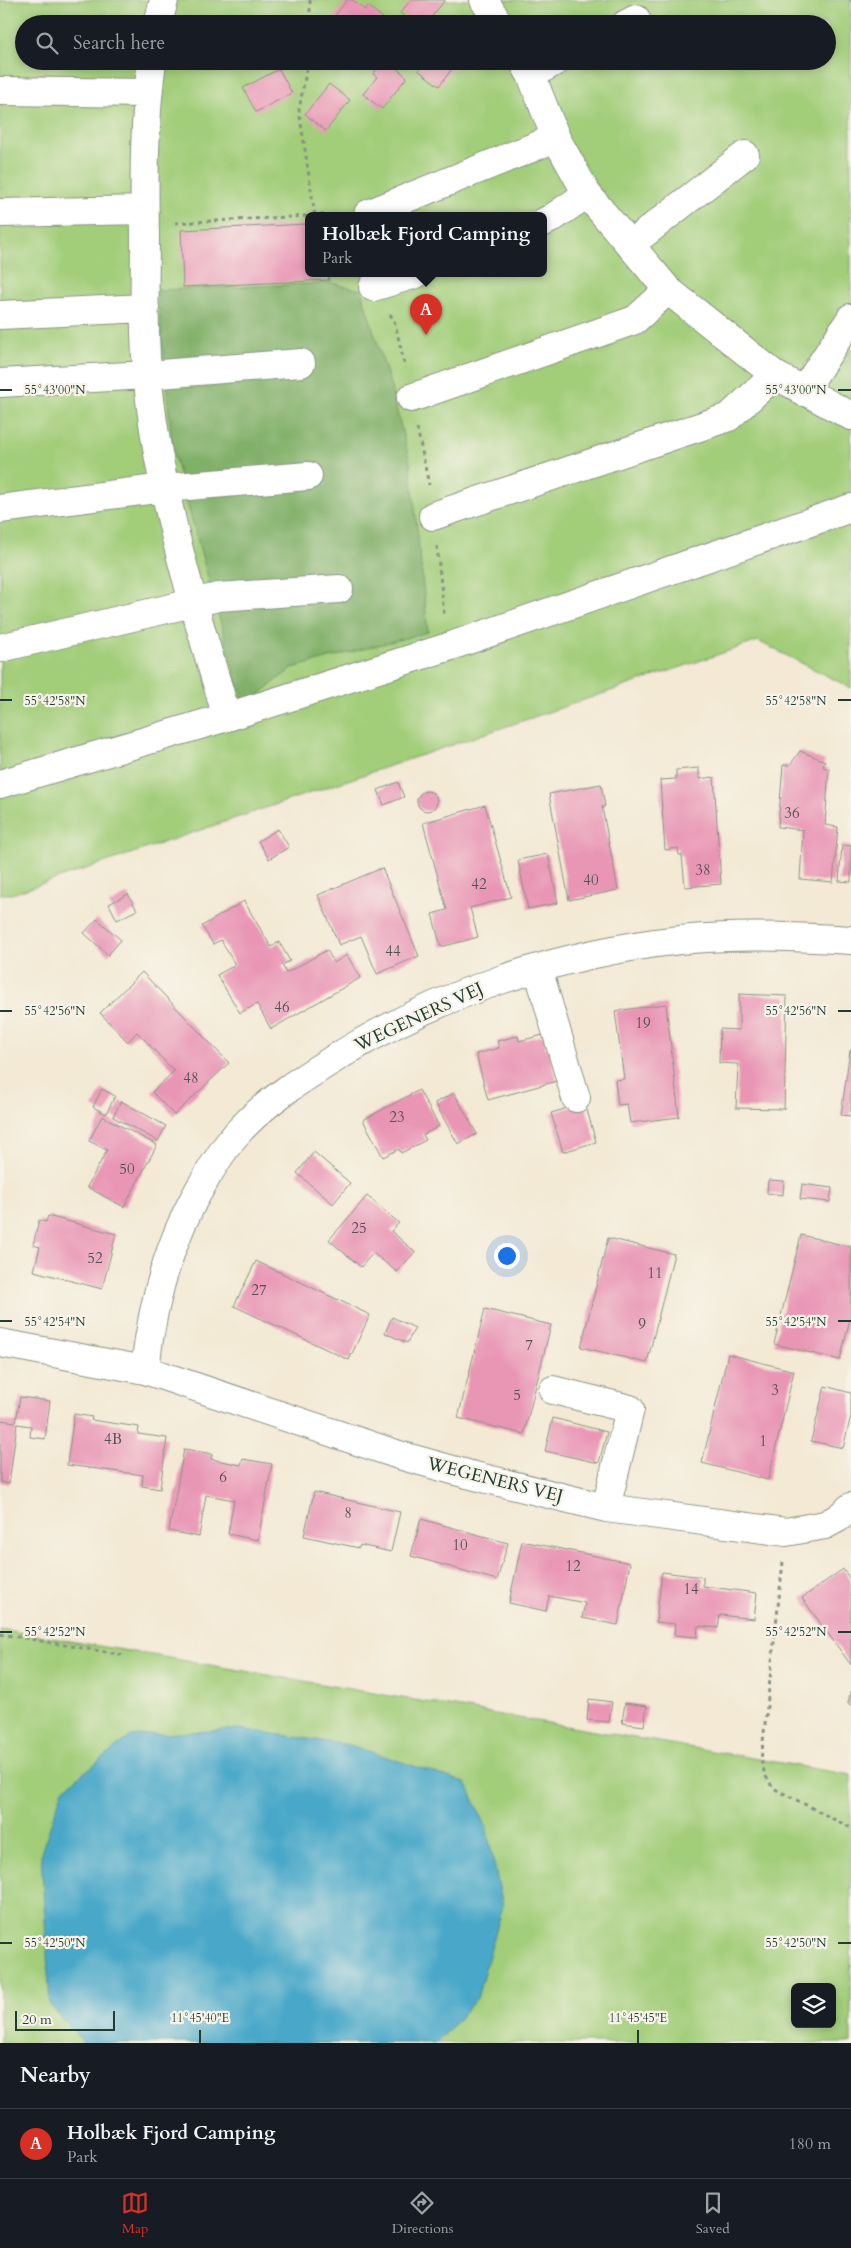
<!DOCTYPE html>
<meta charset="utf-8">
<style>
body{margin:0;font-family:Cardo,serif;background:#242831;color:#f1f3f6}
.controls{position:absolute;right:15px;bottom:15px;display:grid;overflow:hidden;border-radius:8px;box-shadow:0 2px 8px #0003}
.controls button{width:45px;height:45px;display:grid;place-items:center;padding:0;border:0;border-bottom:1px solid #363941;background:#171b24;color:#f1f3f6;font:25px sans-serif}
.scale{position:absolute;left:15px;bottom:12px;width:100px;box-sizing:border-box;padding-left:5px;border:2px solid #1f3d34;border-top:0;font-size:14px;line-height:18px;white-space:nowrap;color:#1f3d34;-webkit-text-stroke:4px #f7f3e8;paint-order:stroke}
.you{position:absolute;left:506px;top:1255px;width:18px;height:18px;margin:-12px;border:4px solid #fff;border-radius:50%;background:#1a73e8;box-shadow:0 0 0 8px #1a73e833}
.badge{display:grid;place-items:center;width:32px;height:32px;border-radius:50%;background:#d93025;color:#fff;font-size:16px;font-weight:700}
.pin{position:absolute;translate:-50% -41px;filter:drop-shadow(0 1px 2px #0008)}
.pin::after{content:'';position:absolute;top:26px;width:18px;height:15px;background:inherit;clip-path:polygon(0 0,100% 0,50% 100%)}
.popup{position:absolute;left:305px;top:212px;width:242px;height:65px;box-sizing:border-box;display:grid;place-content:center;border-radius:8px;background:#171b24;filter:drop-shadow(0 1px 4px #0005);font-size:16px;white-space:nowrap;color:#9ea1a6}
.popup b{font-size:19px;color:#f1f3f6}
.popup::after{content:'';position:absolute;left:50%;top:100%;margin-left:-10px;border:10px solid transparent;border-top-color:#171b24}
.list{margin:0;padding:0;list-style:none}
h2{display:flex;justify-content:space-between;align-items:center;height:65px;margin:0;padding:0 20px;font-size:21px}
h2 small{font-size:16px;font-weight:400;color:#9ea1a6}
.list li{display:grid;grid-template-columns:32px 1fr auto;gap:15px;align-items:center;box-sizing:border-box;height:70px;padding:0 20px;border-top:1px solid #363941}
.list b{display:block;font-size:19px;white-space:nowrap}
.list p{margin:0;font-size:16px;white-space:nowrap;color:#9ea1a6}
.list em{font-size:16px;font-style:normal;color:#9ea1a6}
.icon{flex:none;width:28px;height:28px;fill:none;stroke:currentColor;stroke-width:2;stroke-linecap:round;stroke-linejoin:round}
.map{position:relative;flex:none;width:851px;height:2043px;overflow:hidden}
.search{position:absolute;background:#171b24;box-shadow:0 2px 8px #0003;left:15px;right:15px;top:15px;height:55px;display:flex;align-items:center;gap:12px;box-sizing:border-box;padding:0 18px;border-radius:28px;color:#9ea1a6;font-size:19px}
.sheet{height:135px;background:#171b24}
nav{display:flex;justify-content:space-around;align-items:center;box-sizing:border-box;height:70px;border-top:1px solid #363941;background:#171b24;font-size:14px;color:#9ea1a6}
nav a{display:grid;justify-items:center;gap:2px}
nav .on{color:#d93025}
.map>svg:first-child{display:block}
</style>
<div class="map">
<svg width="851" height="2043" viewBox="0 0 851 2043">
<rect width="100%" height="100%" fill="#f7f3e8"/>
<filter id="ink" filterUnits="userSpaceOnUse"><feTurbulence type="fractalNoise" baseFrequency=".02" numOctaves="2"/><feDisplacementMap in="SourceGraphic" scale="10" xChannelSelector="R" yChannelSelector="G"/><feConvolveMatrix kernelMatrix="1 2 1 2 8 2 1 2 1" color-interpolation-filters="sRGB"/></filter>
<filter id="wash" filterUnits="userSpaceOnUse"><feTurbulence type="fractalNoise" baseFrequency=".0096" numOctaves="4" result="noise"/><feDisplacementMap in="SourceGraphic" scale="20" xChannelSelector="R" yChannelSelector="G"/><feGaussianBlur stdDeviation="1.12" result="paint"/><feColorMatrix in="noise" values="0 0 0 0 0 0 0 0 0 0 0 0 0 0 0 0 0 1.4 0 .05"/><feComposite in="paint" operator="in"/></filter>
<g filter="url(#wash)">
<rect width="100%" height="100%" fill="#f3e9d4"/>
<path fill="#a2cd79" stroke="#608556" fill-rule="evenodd" d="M0 0H851V688L758 641 12 894H0ZM24 24H827V61H24ZM308 216H544V274H308Z
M0 1629 851 1775V2043H0ZM795 1987H832V2024H795Z"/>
<path fill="#81b069" stroke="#50764e" d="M331 283 361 290 390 384 410 462 428 632 292 668 244 707 173 452 157 290Z"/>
<path fill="#4aa8c9" stroke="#34727e" d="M240 1729 350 1745 466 1783 486 1826 503 1906 477 1998 437 2043H84L50 2005 41 1853 63 1789 131 1736Z"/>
<g id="blocks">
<path fill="#e996b5" d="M347 0H353L365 10 368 6 383 18 378 24H342L334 17Z
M411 0H445L426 24H415L400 13Z
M383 61H388L407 77 382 109 363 94 377 77 373 74Z
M425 61H458L439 86 418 70Z
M279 69 292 93 256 112 243 88Z
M329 84 350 100 326 131 305 114Z
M308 224V274H328L329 280 183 287 181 230Z
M800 751 825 761 823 767 829 769 825 825 838 827 833 882 800 879 803 830 778 827 783 765H790Z
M699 768V779L714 777 721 884 685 887 682 855H679L678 848 665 850 660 780 676 779V770Z
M398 782 404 797 384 805 378 790Z
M601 784 605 806 602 807 618 890 569 900 549 794Z
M417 801a10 10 0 1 1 20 0a10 10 0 1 1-20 0Z
M485 805 511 897 470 908 478 937 441 947 432 914 447 910 423 823Z
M278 829 289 847 269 859 258 841Z
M842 845 851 846V882L839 881Z
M548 854 558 903 528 909 518 860Z
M382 868 419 956 377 974 361 936 339 945 318 895Z
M128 894 137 910 117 920 109 904Z
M244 901 271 947 279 942 290 961 282 965 286 973 327 950 334 963 347 955 360 978 271 1029 257 1004 240 1013 217 975 235 965 221 940 213 944 202 926Z
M97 919 121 940 108 955 84 933Z
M142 972 229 1063 174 1115 152 1092 174 1071 137 1032 128 1042 100 1013Z
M739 994 787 996 784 1109 736 1108 738 1064 719 1063 720 1029 739 1030Z
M666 1004 679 1117 630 1123 627 1104 618 1105 615 1080 624 1079 615 1011Z
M543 1035 546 1049 549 1048 557 1081 488 1100 476 1054 499 1048 497 1041 518 1036 519 1041Z
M850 1050H851V1116L841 1115Z
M102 1089 115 1096 106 1114 93 1107Z
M419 1090 439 1126 423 1135 426 1140 401 1153 399 1149 383 1157 363 1120Z
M454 1093 477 1134 458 1144 435 1103Z
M121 1101 166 1126 158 1141 113 1117Z
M585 1103 596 1142 563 1152 551 1113Z
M102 1116 157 1145 124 1207 87 1187 107 1150 89 1141Z
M314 1152 350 1183 333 1204 297 1173Z
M768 1180 784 1181 783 1195 767 1193Z
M802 1184 832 1188 830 1202 800 1199Z
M367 1196 399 1223 391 1231 415 1252 397 1272 373 1253 361 1267 329 1240Z
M48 1216 116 1234 102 1289 34 1271 40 1247 33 1245 39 1220 46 1222Z
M801 1235 851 1247V1315L840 1360 774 1344Z
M608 1238 674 1254 647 1363 581 1347Z
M256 1261 370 1315 349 1360 234 1306Z
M485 1309 551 1325 524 1434 458 1418Z
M392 1317 415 1328 407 1343 385 1333Z
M728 1354 794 1371 768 1480 702 1463Z
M825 1386 851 1393V1416L843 1448 811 1441Z
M20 1397 50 1401 45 1439 30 1437 31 1426 17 1424 9 1484 0 1482V1420L16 1422Z
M74 1414 92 1417 91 1420 139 1427 138 1434 167 1438 160 1489 142 1486 143 1475 67 1465Z
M553 1418 607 1432 599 1463 545 1451Z
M184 1449 212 1454 211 1459 241 1465 243 1459 272 1464 258 1540 228 1534 234 1500 206 1495 199 1537 169 1531Z
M314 1492 400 1512 391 1552 360 1545 359 1548 304 1536Z
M421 1519 508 1543 497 1580 411 1556Z
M522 1541 630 1563 618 1625 582 1618 585 1603 549 1596 546 1611 509 1603Z
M843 1569 851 1580V1665L802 1598Z
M662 1572 703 1577V1586L757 1593 754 1619 720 1615 718 1628 698 1626 697 1637 674 1635 675 1624 656 1622Z
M850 1691H851V1705L848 1704Z
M589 1699 612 1702 609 1722 587 1720Z
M625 1703 647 1706 644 1726 622 1723Z"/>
</g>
</g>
<g filter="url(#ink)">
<use href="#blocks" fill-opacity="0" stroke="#899384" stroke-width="1"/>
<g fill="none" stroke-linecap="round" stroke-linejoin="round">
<defs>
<path id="minor" d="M484 0 499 24
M158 24 164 0
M626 24 636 19
M152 61C144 119 144 177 145 235 145 280 143 326 147 371 157 489 193 604 227 717
M523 61 531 75 556 138 587 194 668 290 775 375 851 416
M531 75 556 61
M0 91 147 93
M0 213 144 210
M368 214 556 138
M544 222 552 218 587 194
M631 244 745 155
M373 287 416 274
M0 315 145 308
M0 383 147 375 301 363
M803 392 851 318
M411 398 635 320 668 290
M0 509 164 488 308 476
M433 516 729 417 775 375
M0 648 218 597 339 589
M0 784 227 717 448 647 851 508
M538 969 576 1098
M0 1343 145 1370 399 1455 467 1474 606 1508 786 1532 825 1525 838 1518 851 1507
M145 1370C152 1301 170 1236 206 1178 216 1161 227 1143 241 1129 268 1100 303 1078 337 1057 439 993 561 953 680 940 737 934 794 936 851 940
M553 1390 630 1409 606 1508"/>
</defs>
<use href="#minor" stroke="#899384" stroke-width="30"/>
<path stroke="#899384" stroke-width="3" stroke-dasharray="4 4" stroke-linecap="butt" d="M310 0V24
M850 0 851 1
M308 61 299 110 315 216
M312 216 327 214V216
M175 223 308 216
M390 314 395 323 405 368
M417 428 429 485
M437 546 444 614
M783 1562 761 1760 765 1775 773 1788 851 1828
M0 1634 124 1655"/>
<use href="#minor" stroke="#fff" stroke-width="28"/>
</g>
</g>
<path fill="none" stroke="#1f3d34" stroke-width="2" d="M0 390H12M838 390H851M0 700H12M838 700H851M0 1011H12M838 1011H851M0 1321H12M838 1321H851M0 1632H12M838 1632H851M0 1943H12M838 1943H851M200 2030V2043M638 2030V2043"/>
<g text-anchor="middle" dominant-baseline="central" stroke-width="4.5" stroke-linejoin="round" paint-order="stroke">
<g font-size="15" fill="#525354">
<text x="792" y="813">36</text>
<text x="703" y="870">38</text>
<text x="591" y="880">40</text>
<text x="479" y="884">42</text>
<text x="393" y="951">44</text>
<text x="282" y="1007">46</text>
<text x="643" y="1023">19</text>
<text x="191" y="1078">48</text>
<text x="397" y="1117">23</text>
<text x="127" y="1169">50</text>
<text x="359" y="1228">25</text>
<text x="95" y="1258">52</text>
<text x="655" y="1273">11</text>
<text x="259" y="1290">27</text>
<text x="642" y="1324">9</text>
<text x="529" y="1345">7</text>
<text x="775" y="1390">3</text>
<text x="517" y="1395">5</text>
<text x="113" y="1439">4B</text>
<text x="763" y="1441">1</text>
<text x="223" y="1477">6</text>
<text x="348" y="1513">8</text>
<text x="460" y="1545">10</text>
<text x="573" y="1566">12</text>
<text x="691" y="1589">14</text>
</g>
<g font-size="18" fill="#1f3d34" stroke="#f7f3e8">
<text transform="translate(419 1017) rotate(-25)">WEGENERS VEJ</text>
<text transform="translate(495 1480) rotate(14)">WEGENERS VEJ</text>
</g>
</g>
<g font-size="12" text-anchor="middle" fill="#1f3d34" stroke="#f7f3e8" stroke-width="4.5" stroke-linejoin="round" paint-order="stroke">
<text x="55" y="394">55°43'00"N</text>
<text x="796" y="394">55°43'00"N</text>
<text x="55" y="705">55°42'58"N</text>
<text x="796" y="705">55°42'58"N</text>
<text x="55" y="1015">55°42'56"N</text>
<text x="796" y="1015">55°42'56"N</text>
<text x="55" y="1326">55°42'54"N</text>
<text x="796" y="1326">55°42'54"N</text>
<text x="55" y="1636">55°42'52"N</text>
<text x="796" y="1636">55°42'52"N</text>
<text x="55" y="1947">55°42'50"N</text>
<text x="796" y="1947">55°42'50"N</text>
<text x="200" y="2022">11°45'40"E</text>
<text x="638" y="2022">11°45'45"E</text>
</g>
</svg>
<div class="controls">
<button><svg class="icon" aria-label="layers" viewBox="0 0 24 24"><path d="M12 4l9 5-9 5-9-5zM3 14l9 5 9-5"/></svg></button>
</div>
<div class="scale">20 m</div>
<div class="you"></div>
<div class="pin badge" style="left:426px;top:335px">A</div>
<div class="popup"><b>Holbæk Fjord Camping</b>Park</div>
<div class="search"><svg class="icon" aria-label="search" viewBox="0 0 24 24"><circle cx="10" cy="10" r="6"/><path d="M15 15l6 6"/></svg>Search here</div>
</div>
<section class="sheet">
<h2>Nearby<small></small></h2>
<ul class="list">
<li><span class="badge">A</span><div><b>Holbæk Fjord Camping</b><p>Park</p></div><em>180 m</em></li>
</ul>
</section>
<nav>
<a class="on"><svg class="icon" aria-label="map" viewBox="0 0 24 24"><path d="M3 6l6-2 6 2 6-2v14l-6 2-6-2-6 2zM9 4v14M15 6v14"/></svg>Map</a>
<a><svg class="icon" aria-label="directions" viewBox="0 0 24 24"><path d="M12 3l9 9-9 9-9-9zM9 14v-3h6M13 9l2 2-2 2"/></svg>Directions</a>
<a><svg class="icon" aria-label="saved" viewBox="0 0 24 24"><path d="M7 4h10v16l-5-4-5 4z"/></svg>Saved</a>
</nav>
